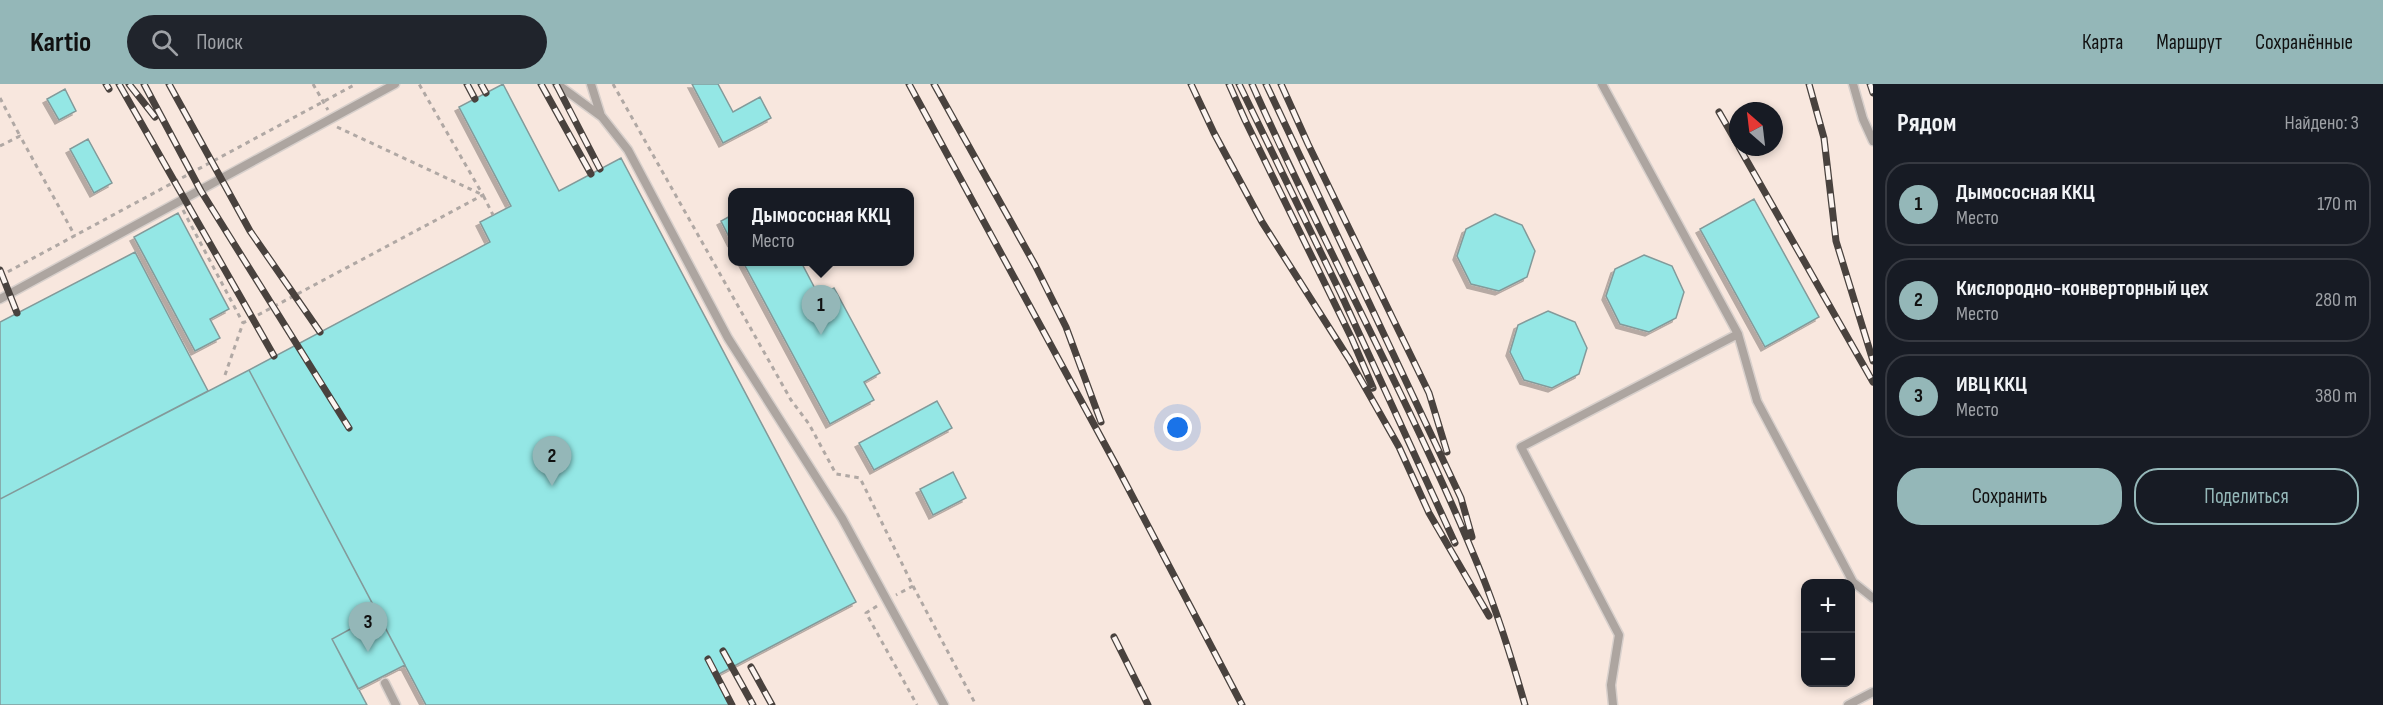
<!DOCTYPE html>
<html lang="ru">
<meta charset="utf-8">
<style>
body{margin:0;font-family:"Sofia Sans Condensed",sans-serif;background:#20242c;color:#f1f3f6}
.controls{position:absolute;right:18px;bottom:18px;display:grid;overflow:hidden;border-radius:12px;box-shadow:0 3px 9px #0003}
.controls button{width:54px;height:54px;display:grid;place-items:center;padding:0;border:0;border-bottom:2px solid #363941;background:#171b24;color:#f1f3f6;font:30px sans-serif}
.compass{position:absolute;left:1729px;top:18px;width:54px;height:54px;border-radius:50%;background:#171b24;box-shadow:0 3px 9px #0003;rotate:332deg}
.you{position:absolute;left:1178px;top:344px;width:21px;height:21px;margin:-15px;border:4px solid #fff;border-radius:50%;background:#1a73e8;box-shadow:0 0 0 9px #1a73e833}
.badge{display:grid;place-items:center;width:39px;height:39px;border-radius:50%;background:#94b7b8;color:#111;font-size:20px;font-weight:700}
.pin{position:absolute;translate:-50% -50px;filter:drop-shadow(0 2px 3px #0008)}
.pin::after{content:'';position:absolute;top:32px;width:21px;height:18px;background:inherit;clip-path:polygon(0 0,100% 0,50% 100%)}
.popup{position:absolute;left:728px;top:104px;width:186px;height:78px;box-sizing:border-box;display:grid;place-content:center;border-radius:12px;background:#171b24;filter:drop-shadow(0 2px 4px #0005);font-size:20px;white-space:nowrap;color:#9ea1a6}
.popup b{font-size:22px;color:#f1f3f6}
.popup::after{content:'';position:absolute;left:50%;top:100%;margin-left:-12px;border:12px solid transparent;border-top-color:#171b24}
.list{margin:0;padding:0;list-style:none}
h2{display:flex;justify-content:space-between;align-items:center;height:78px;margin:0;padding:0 24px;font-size:26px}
h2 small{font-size:20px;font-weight:400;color:#9ea1a6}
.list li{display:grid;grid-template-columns:39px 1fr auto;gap:18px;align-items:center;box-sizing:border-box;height:84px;margin:0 12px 12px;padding:0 12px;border:2px solid #363941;border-radius:24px}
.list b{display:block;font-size:22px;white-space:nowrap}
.list p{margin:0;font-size:20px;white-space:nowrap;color:#9ea1a6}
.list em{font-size:20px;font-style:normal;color:#9ea1a6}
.actions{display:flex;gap:12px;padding:18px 24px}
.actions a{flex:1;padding:14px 0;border:2px solid #94b7b8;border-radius:24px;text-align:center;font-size:21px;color:#94b7b8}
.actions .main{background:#94b7b8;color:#111}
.icon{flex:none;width:33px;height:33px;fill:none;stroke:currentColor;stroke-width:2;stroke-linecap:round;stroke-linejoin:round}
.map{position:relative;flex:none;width:1873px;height:621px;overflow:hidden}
header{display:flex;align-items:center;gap:36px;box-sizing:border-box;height:84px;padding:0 30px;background:#94b7b8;color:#111}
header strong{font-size:28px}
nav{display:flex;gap:33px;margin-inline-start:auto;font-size:21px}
.search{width:420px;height:54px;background:#20242c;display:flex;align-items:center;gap:15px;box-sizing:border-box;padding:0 21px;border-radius:33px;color:#9ea1a6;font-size:22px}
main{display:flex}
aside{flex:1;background:#171b24}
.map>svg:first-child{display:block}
</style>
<header>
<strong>Kartio</strong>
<div class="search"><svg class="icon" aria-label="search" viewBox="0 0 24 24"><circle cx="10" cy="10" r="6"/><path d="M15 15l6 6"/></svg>Поиск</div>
<nav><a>Карта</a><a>Маршрут</a><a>Сохранённые</a></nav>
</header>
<main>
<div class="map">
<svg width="1873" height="621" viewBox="0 0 1873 621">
<defs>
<filter id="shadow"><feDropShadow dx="-4" dy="4" stdDeviation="0" flood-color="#0004"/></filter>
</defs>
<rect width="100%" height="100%" fill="#fcf4f0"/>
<path fill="#f8e7de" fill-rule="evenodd" d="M0 0H1873V621H0ZM1738 27H1774V63H1738ZM732 109H910V178H732ZM1806 500H1850V598H1806Z"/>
<path fill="#94e7e5" stroke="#839a9a" stroke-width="1.5" filter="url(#shadow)" d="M503 0 559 107 621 74 856 518 715 592 730 621H426L249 286 490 158 480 138 511 122 459 23Z
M692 0H718L733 28 760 13 771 34 723 59Z
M65 5 76 27 59 36 47 15Z
M88 55 112 99 94 109 70 65Z
M1754 115 1819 233 1765 263 1700 145Z
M178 129 229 225 210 235 220 254 195 267 134 153Z
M1495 130 1522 141 1535 167 1527 193 1499 207 1471 200 1457 172 1466 145Z
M732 131V159L721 137Z
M135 168 208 307 0 415V238Z
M1644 171 1672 182 1684 208 1676 234 1649 248 1620 240 1606 212 1615 185Z
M743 178H801L819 212 834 204 880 289 864 298 874 316 830 340Z
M1548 227 1575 238 1587 264 1579 290 1552 304 1524 296 1510 268 1518 241Z
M249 286 378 530 332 555 367 621H0V415Z
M937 317 952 344 874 386 859 359Z
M953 388 966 414 933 431 920 405Z
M378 530 405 581 358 605 332 555Z"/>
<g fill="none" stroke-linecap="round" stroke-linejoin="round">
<defs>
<path id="service" d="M557 0 602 33 628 66 728 254 842 434 944 621
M591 0 601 32
M1602 0 1738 250
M1853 0 1863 35 1873 57
M0 215 395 0
M385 599 396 621
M1613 621 1611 601 1619 551 1521 363 1738 250 1757 317 1853 498 1873 514
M1848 621 1873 608"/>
</defs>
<use href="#service" stroke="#d8d0cc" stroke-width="11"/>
<path stroke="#b0a8a4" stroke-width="3" stroke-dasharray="4.5 4.5" stroke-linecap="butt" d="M313 0 328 26
M613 0 791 316 809 340 836 390 860 394 913 502 896 511
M0 14 20 52
M337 43 483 111 493 131
M0 62 20 52 75 152
M183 126 243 239
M0 192 356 0
M225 291 243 239 483 111 419 0
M913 502 976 621
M877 522 866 529 917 621"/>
<use href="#service" stroke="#ada5a0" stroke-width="8"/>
<defs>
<path id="rail" d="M106 0 109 5
M119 0 274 272
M129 0 155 33
M144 0 201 107 349 344
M169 0 250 147 320 248
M467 0 475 15
M481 0 486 9
M541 0 591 90
M556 0 600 85
M909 0 1116 381 1242 621
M934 0 1035 181 1066 243 1101 338
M1191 0 1214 49 1262 138 1349 275 1399 363 1429 429 1489 532
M1229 0 1245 36 1352 255 1373 304
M1239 0 1341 210 1455 459
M1252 0C1325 165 1414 324 1482 491 1498 531 1513 579 1525 621
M1266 0 1461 414 1472 453
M1281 0 1308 60 1429 309 1447 368
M1809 0 1824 54 1836 157 1873 277
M1870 0 1873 9
M1719 28 1738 61
M1739 63 1873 298
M0 186 17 229
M1114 553 1148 621
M723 567 753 621
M708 575 732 621
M751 583 772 621"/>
</defs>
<use href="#rail" stroke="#49423e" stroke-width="7"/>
<use href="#rail" stroke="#fcf4f0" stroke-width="4.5" stroke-dasharray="14" stroke-linecap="butt"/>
</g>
</svg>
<div class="controls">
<button>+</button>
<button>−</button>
</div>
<svg class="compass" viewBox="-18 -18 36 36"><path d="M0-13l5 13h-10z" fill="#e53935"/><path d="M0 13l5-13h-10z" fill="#9ea1a6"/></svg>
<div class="you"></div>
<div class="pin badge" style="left:821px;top:251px">1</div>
<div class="popup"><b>Дымососная ККЦ</b>Место</div>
<div class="pin badge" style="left:552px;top:402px">2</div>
<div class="pin badge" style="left:368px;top:568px">3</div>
</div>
<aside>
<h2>Рядом<small>Найдено: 3</small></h2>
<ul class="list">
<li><span class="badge">1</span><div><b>Дымососная ККЦ</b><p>Место</p></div><em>170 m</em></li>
<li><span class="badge">2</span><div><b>Кислородно-конверторный цех</b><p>Место</p></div><em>280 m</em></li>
<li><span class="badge">3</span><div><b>ИВЦ ККЦ</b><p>Место</p></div><em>380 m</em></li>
</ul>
<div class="actions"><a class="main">Сохранить</a><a>Поделиться</a></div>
</aside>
</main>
